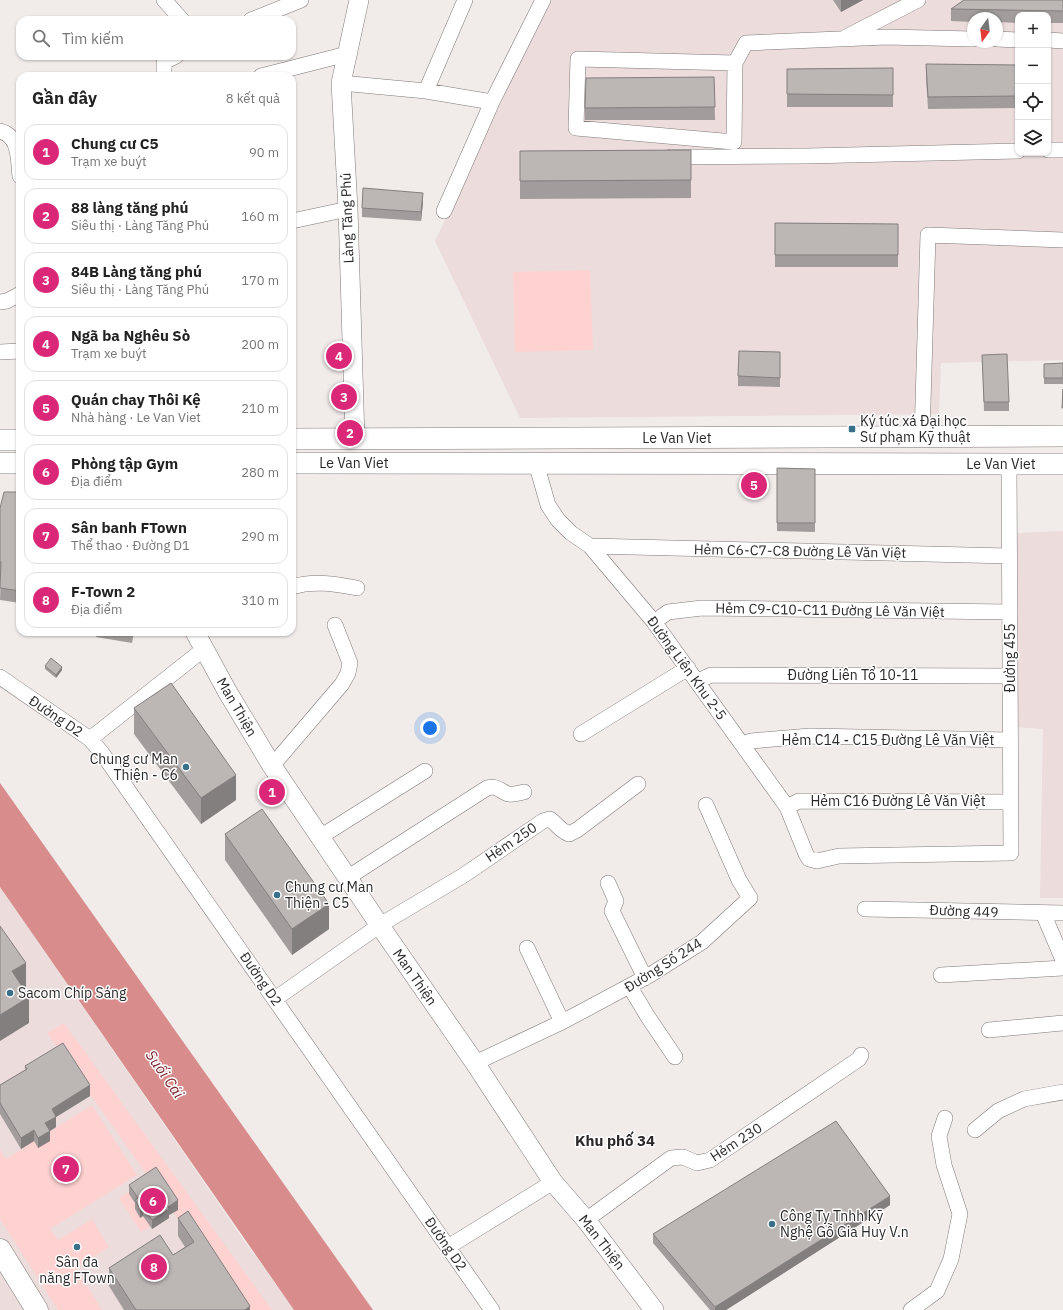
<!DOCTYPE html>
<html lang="vi">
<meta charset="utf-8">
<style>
body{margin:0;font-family:"IBM Plex Sans",sans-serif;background:#f2f2f2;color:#222}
.controls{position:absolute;right:12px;top:12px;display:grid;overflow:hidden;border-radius:8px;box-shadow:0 1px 3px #0004}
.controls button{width:36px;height:36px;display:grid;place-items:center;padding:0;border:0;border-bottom:1px solid #e0e0e0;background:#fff;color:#222;font:20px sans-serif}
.compass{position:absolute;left:967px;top:12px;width:36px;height:36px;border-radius:50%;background:#fff;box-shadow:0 1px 3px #0004;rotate:194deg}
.you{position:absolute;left:430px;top:728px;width:14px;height:14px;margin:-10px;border:3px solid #fff;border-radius:50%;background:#1a73e8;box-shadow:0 0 0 6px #1a73e833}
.badge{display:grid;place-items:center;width:26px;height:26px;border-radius:50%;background:#db2777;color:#fff;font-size:13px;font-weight:700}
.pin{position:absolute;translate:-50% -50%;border:2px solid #fff;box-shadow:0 1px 4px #0006}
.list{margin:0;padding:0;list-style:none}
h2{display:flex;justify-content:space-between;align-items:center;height:52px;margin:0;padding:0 16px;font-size:17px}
h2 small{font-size:13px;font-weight:400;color:#767676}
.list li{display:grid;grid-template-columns:26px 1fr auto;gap:12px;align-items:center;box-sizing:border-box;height:56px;margin:0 8px 8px;padding:0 8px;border:1px solid #e0e0e0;border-radius:12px}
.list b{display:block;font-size:15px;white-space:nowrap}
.list p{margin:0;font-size:13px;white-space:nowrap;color:#767676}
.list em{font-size:13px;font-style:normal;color:#767676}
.icon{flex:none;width:22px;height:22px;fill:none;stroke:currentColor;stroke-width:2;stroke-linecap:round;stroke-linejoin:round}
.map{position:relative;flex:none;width:1063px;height:1310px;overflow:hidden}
.search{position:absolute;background:#fff;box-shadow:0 1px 3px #0004;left:16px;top:16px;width:280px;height:44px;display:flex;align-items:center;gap:10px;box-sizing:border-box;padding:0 14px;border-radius:12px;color:#767676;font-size:15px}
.panel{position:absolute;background:#fff;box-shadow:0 1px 3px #0004;left:16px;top:72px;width:280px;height:564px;border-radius:12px}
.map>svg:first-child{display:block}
</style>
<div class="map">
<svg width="1063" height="1310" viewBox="0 0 1063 1310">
<rect width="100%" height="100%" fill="#f1ebea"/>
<path fill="#ecdcdc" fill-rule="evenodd" d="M549 0H1063V360L941 363 939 414 520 418 435 241 483 141ZM1018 15H1048V153H1018ZM973 18H997V42H973Z
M1063 531V898H1040L1043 729 1016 727V533Z
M0 887 243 1239 294 1310H0Z"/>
<path fill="#fed2d1" d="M590 270 593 350 515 352 513 272Z
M64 1023 272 1310H242L47 1033Z
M92 1105 137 1175 50 1229 58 1240 92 1219 109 1247 76 1268 102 1310H58L0 1219V1150L6 1159Z
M147 1180 170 1214 141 1232 119 1198Z"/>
<path fill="#d88d8c" d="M0 783 373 1310H294L0 887Z"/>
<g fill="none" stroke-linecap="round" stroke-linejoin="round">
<defs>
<path id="minor" d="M164 0 182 20
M251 20 301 0
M846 37 918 0
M997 39 1018 40
M1048 40 1063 41
M735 63 578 59 576 128 734 142 735 63 746 43 886 37 973 39
M164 76V62L176 56
M261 76 347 54
M341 83 426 91 492 102
M426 91 465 0
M0 131C20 136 18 160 20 176
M1048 150H1063
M671 157 807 156 1018 151
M444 211 492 102 543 0
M292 221 348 209
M0 302 7 301 20 294
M0 352 20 351
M922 437 928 235 1063 240
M536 463 548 505 558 520 571 533 590 546 654 622 787 807 806 854 809 859 817 861 839 856 1011 853 1009 464
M590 546 1009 556
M292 587C313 580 336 584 357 588
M654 622 668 612 702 608 1010 612
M0 677 90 739 102 753 492 1310
M698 681 711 675 1010 676
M581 734 688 668
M90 739 204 649
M743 744 751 741 810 736 1010 740
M272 766 342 684 348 673 350 663 335 625
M787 807 799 801 1011 802
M320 837 425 771
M347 878 487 788C497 785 500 791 508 794 513 795 519 793 524 792
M608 883 616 901 612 911 645 978
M865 909 1063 913
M1043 913 1063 960
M527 948 562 1022
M941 975 1063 968
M630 987 648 1017 675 1057
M275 999 380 925 464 875 543 821 550 819C558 825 559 830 569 834L577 830 638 784
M989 1030 1063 1023
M475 1063 562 1022 650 975 702 942 750 898 739 880 706 805
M975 1130 998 1111 1024 1099 1063 1092
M586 1220 671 1158 683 1157 697 1163 710 1160 859 1059 861 1055
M448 1247 553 1182
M911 1310 937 1291 951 1259 960 1214 944 1165 939 1136 945 1118"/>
<path id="tertiary" d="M355 439 348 209 341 83 359 0
M195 632 227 691 272 766 389 939 475 1063 553 1182 586 1220 654 1310"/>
<path id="secondary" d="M292 439 1063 436
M0 440H20
M0 463H20
M292 463 1063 464"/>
<path id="primary" d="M0 1250 37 1310"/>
</defs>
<use href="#minor" stroke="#7f7978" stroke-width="16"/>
<use href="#tertiary" stroke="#7f7978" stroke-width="20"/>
<use href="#secondary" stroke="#7f7978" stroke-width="22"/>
<use href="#primary" stroke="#7f7978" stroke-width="23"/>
<use href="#minor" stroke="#fff" stroke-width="15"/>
<use href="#tertiary" stroke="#fff" stroke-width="19"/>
<use href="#secondary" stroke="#fff" stroke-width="21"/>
<use href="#primary" stroke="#fff" stroke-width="22"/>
</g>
<path fill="#a29d9c" d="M833 0H863L841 12Z
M964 0H1063V23H1048V15H1018V23L997 22V18H973V22L951 21V9Z
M926 64 1018 65V108L928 109 926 77Z
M893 68V107H787V69Z
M714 77 715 120H585V108Z
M691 150V198L520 199V151Z
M423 202 421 221 362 217V208Z
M775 223 898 224V267H775Z
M982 355 1009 402V411H984Z
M780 362V387L738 386V376Z
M1063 363V384H1044V364Z
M777 468 815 469V532L777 531Z
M20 492V603L0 600 1 574H0V508Z
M96 632H133L132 643 96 637Z
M45 666 62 670 56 678 45 669Z
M134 708 236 800 201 824 134 734Z
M225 834 329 929 292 955 225 860Z
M25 1066 90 1096 56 1117V1127L50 1131V1141L38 1148 34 1141 21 1149 0 1114V1085L25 1070Z
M129 1185 178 1210 169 1215V1218L152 1229 143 1216 140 1218 135 1209V1203L129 1194Z
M890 1205 726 1310H710L653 1243V1234Z
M178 1218 250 1310H124L109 1286V1268L173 1255 185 1247 178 1236Z"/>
<path fill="#847f7f" d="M841 0H863L841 12Z
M423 193V202L421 221V212Z
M132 632H133L132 643Z
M62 667V670L56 678V675Z
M236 775V800L201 824V798Z
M329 904V929L292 955V929Z
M26 963V988L12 997V971Z
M29 997V1023L0 1041V1015Z
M90 1085V1096L56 1117V1127L50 1131V1141L38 1148V1138L52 1109Z
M34 1130V1141L21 1149V1138Z
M890 1196V1205L726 1310H715V1307Z
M178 1200V1210L169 1215V1218L152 1229V1220L168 1207Z
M143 1207V1216L140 1218V1209Z
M250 1306V1310H245Z"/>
<path fill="#bcb6b5" stroke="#847f7f" d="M964 0H1063V11L951 9Z
M926 64 1018 65V96L928 97Z
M893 68V95L787 94V69Z
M714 77 715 107 585 108 586 78Z
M691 150V180L520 181V151Z
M363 188 423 193 421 212 362 208Z
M775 223 898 224V255H775Z
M739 351 780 352V378L738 376Z
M1007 354 1009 402H984L982 355Z
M1063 363V378H1044V364Z
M1063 389V408H1062Z
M777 468 815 469V523H777Z
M4 492H20V591L0 588 1 562H0V508Z
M51 658 62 667 56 675 45 666Z
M171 683 236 775 201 798 134 708Z
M262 809 329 904 292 929 225 834Z
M0 926 26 963 12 971 29 997 0 1015Z
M63 1043 90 1085 52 1109 56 1117 45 1123 50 1131 38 1138 34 1130 21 1138 0 1103V1085L27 1069 25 1066Z
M836 1121 890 1196 715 1307 653 1234Z
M156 1167 178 1200 168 1207 169 1209 152 1220 143 1207 140 1209 135 1200 138 1198 129 1185Z
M188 1211 250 1306 245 1310H136L109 1268 160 1235 173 1255 194 1242 178 1218Z"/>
<g fill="#38708a" stroke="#fff" stroke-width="1.5">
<rect x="848" y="425" width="8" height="8" rx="2"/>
<circle cx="186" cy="767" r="4"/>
<circle cx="277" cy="895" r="4"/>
<circle cx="10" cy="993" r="4"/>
<circle cx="772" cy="1224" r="4"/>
<circle cx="77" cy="1247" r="4"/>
</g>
<g text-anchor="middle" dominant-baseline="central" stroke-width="3" stroke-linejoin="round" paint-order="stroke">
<g font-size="14" fill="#2a2828" stroke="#fff">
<text transform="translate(347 218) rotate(-92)">Làng Tăng Phú</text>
<text x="677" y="438">Le Van Viet</text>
<text x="354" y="463">Le Van Viet</text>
<text x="1001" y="464">Le Van Viet</text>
<text transform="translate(800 551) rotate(1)">Hẻm C6-C7-C8 Đường Lê Văn Việt</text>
<text transform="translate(830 610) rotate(1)">Hẻm C9-C10-C11 Đường Lê Văn Việt</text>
<text transform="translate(1010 658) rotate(-90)">Đường 455</text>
<text transform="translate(687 668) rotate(54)">Đường Liên Khu 2-5</text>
<text x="853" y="675">Đường Liên Tổ 10-11</text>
<text transform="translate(237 707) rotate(60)">Man Thiện</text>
<text transform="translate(56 716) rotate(34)">Đường D2</text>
<text x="888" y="740">Hẻm C14 - C15 Đường Lê Văn Việt</text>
<text x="898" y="801">Hẻm C16 Đường Lê Văn Việt</text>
<text transform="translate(511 842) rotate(-34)">Hẻm 250</text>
<text transform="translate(964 911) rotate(2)">Đường 449</text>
<text transform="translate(663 965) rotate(-32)">Đường Số 244</text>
<text transform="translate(415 977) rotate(55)">Man Thiện</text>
<text transform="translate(261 979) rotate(55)">Đường D2</text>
<text transform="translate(736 1142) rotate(-33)">Hẻm 230</text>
<text transform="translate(602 1242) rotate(52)">Man Thiện</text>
<text transform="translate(446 1244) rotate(55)">Đường D2</text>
</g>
<g font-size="14" fill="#2a2828" stroke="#fff" text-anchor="start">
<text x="860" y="421">Ký túc xá Đại học<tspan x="860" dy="16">Sư phạm Kỹ thuật</tspan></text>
<text x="178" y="759" text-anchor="end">Chung cư Man<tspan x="178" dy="16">Thiện - C6</tspan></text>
<text x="285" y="887">Chung cư Man<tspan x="285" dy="16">Thiện - C5</tspan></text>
<text x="18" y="993">Sacom Chíp Sáng</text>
<text x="780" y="1216">Công Ty Tnhh Kỹ<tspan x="780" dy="16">Nghệ Gỗ Gia Huy V.n</tspan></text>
<text x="77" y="1262" text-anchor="middle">Sân đa<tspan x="77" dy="16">năng FTown</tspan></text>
</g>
<g font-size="15" font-style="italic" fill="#7c232b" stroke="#fff">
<text transform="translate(165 1074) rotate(55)">Suối Cái</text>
</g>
<g font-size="15" font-weight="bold" fill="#2a2828" stroke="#fff">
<text x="615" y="1140">Khu phố 34</text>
</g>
</g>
</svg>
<div class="controls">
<button>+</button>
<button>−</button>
<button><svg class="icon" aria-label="locate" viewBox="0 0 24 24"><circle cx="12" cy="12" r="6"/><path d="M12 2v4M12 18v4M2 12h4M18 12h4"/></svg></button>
<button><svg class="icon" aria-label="layers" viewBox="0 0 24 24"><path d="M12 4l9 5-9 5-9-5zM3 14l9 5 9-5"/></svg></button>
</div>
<svg class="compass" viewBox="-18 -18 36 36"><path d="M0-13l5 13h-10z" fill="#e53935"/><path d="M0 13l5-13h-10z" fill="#767676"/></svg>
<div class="you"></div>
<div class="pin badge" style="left:272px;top:792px">1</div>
<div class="pin badge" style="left:350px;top:433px">2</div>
<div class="pin badge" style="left:344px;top:397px">3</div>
<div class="pin badge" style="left:339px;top:356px">4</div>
<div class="pin badge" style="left:754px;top:485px">5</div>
<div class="pin badge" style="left:153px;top:1201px">6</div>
<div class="pin badge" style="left:66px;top:1169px">7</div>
<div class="pin badge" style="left:154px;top:1267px">8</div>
<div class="search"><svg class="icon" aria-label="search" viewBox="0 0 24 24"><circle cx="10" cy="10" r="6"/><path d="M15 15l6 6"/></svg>Tìm kiếm</div>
<section class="panel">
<h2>Gần đây<small>8 kết quả</small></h2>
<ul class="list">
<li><span class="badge">1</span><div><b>Chung cư C5</b><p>Trạm xe buýt</p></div><em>90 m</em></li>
<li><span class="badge">2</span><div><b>88 làng tăng phú</b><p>Siêu thị · Làng Tăng Phú</p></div><em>160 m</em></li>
<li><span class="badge">3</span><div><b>84B Làng tăng phú</b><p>Siêu thị · Làng Tăng Phú</p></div><em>170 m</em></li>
<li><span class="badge">4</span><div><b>Ngã ba Nghêu Sò</b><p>Trạm xe buýt</p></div><em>200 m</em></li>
<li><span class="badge">5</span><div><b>Quán chay Thôi Kệ</b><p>Nhà hàng · Le Van Viet</p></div><em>210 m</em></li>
<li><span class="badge">6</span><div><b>Phòng tập Gym</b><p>Địa điểm</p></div><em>280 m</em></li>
<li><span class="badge">7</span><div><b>Sân banh FTown</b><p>Thể thao · Đường D1</p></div><em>290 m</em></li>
<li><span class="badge">8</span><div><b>F-Town 2</b><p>Địa điểm</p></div><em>310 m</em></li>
</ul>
</section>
</div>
